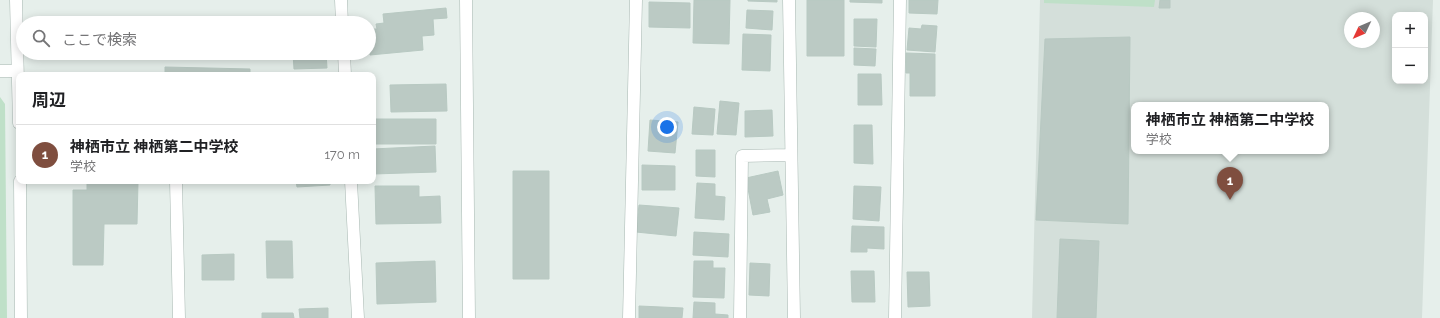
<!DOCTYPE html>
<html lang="ja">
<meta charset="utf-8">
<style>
body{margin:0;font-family:Raleway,"Noto Sans JP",sans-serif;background:#f6f6f6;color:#202124}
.controls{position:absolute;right:12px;top:12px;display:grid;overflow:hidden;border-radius:8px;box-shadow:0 2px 10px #0003}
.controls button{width:36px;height:36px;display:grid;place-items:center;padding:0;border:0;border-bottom:1px solid #e0e0e0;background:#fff;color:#202124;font:20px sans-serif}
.compass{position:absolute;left:1344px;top:12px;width:36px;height:36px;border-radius:50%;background:#fff;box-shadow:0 2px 10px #0003;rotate:226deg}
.you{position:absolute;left:667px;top:127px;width:14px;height:14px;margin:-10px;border:3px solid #fff;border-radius:50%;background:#1a73e8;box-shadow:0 0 0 6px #1a73e833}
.badge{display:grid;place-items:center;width:26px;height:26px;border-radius:50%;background:#7f4e3f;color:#fff;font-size:13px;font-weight:700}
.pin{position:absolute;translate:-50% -33px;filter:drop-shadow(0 1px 2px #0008)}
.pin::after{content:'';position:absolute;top:21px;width:14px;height:12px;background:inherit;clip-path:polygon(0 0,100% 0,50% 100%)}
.popup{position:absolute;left:1131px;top:102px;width:198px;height:52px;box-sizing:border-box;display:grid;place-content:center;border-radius:8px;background:#fff;filter:drop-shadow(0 1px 3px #0005);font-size:13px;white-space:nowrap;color:#757577}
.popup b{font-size:15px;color:#202124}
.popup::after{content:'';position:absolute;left:50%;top:100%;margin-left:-8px;border:8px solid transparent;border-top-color:#fff}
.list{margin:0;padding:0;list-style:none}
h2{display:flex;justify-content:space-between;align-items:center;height:52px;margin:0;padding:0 16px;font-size:17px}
h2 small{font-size:13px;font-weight:400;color:#757577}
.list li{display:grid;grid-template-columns:26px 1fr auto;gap:12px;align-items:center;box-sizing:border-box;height:60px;padding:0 16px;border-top:1px solid #e0e0e0}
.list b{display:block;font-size:15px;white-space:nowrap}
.list p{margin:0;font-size:13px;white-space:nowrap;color:#757577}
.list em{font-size:13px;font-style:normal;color:#757577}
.icon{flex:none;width:22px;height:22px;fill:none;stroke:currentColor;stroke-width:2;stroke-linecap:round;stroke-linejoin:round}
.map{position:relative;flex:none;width:1440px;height:318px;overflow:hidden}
.search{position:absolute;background:#fff;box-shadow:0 2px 10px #0003;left:16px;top:16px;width:360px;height:44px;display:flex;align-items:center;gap:10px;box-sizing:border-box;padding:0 14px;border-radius:22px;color:#757577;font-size:15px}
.panel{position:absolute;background:#fff;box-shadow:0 2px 10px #0003;left:16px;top:72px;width:360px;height:112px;border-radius:8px}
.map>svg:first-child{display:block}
</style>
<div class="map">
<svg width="1440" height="318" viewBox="0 0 1440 318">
<rect width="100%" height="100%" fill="#e6efeb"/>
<path fill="#d4dfda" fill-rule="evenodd" d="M1040 0H1433L1422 318H1032ZM1395 15H1425V81H1395ZM1350 18H1374V42H1350ZM1134 105H1326V151H1134Z"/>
<path fill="#bfe0c8" d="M1044 0H1155L1154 7 1044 3Z
M0 97 5 104 7 318H0Z"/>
<path fill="#bbcac4" stroke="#b8c9c2" d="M694 0H730L729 44 693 43Z
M748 0H777V2L748 1Z
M807 0H844V56H807Z
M850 0H882V3L850 2Z
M909 0H938L937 14 909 13Z
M1160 0H1170V8H1159Z
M649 2 690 3V28L649 27Z
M446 8 447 18 433 19 434 35 422 36 423 50 370 55 369 29H377L376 24 384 23 383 14Z
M747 10 773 11 772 30 746 28Z
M854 19H877L876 47 854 46Z
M922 25 937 26 935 52 907 50 909 28 921 29Z
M743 34 771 35 770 71 742 70Z
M1130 37 1128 224 1036 220 1045 39Z
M854 48 876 49 875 66 854 65Z
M293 53H326L327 68 294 69Z
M906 53 935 54V96H910V73H906Z
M165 67 250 69V75H165Z
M858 74H881L882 105H858Z
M446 84 447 111 391 112 390 85Z
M720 101 739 103 736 135 717 134Z
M694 107 715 109 713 135 692 134Z
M772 110 773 136 745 137V111Z
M373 119H436V144H373Z
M650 120 678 122 675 153 648 151Z
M854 125H872L873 164 854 163Z
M435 146 436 172 373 174V149Z
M696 150H715V177L696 176Z
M642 165 675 166V190H642Z
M513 171H549V279H513Z
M778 171 783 195 767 199 770 212 753 215 746 178Z
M87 181H138L137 224H104L103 265H73V190H87Z
M296 181H330V185L297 187Z
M697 183 715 184V196L725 197 724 220 695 218Z
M375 186H419V197L440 196 441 223 376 224Z
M854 186 881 187 879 221 853 219Z
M639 205 679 208 676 236 636 232Z
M852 226 884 227V249L867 248V252H851Z
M694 232 729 234 728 257 693 255Z
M1060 239 1099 241 1096 318H1057Z
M266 241H292L293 278H267Z
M234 254V280H202V255Z
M435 261 436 302 377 304 376 263Z
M694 261H713V268H725L724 298 693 297Z
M750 263 770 264 769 296 749 295Z
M851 271H874L875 302H852Z
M907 272H929L930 306 908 307Z
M694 302 715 303V314L728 315V318H693Z
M639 306 683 308 682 318H639Z
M328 308V318H300L299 309Z
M262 313H293L294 318H262Z"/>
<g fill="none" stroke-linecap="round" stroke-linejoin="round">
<defs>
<path id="minor" d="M16 0 19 123
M341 0 342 23
M789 0 794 318
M344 53 345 75
M0 71H17
M20 181 21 318
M176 181 179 318
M351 181 358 318
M629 318 636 0
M740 318 742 156 791 155
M895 318 900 0"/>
<path id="tertiary" d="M466 0 469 318"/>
</defs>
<use href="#minor" stroke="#a8b8b2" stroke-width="13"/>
<use href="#tertiary" stroke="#a8b8b2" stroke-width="13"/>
<use href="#minor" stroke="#fff" stroke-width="12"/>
<use href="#tertiary" stroke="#fff" stroke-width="12"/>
</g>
</svg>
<div class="controls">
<button>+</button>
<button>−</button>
</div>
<svg class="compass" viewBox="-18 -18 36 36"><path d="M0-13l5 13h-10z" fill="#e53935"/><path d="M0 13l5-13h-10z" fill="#757577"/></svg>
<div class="you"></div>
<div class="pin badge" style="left:1230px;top:200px">1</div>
<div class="popup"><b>神栖市立 神栖第二中学校</b>学校</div>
<div class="search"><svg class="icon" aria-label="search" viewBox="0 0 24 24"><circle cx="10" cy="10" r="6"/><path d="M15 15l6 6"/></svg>ここで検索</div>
<section class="panel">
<h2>周辺<small></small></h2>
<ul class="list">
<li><span class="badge">1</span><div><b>神栖市立 神栖第二中学校</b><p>学校</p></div><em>170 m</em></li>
</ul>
</section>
</div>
